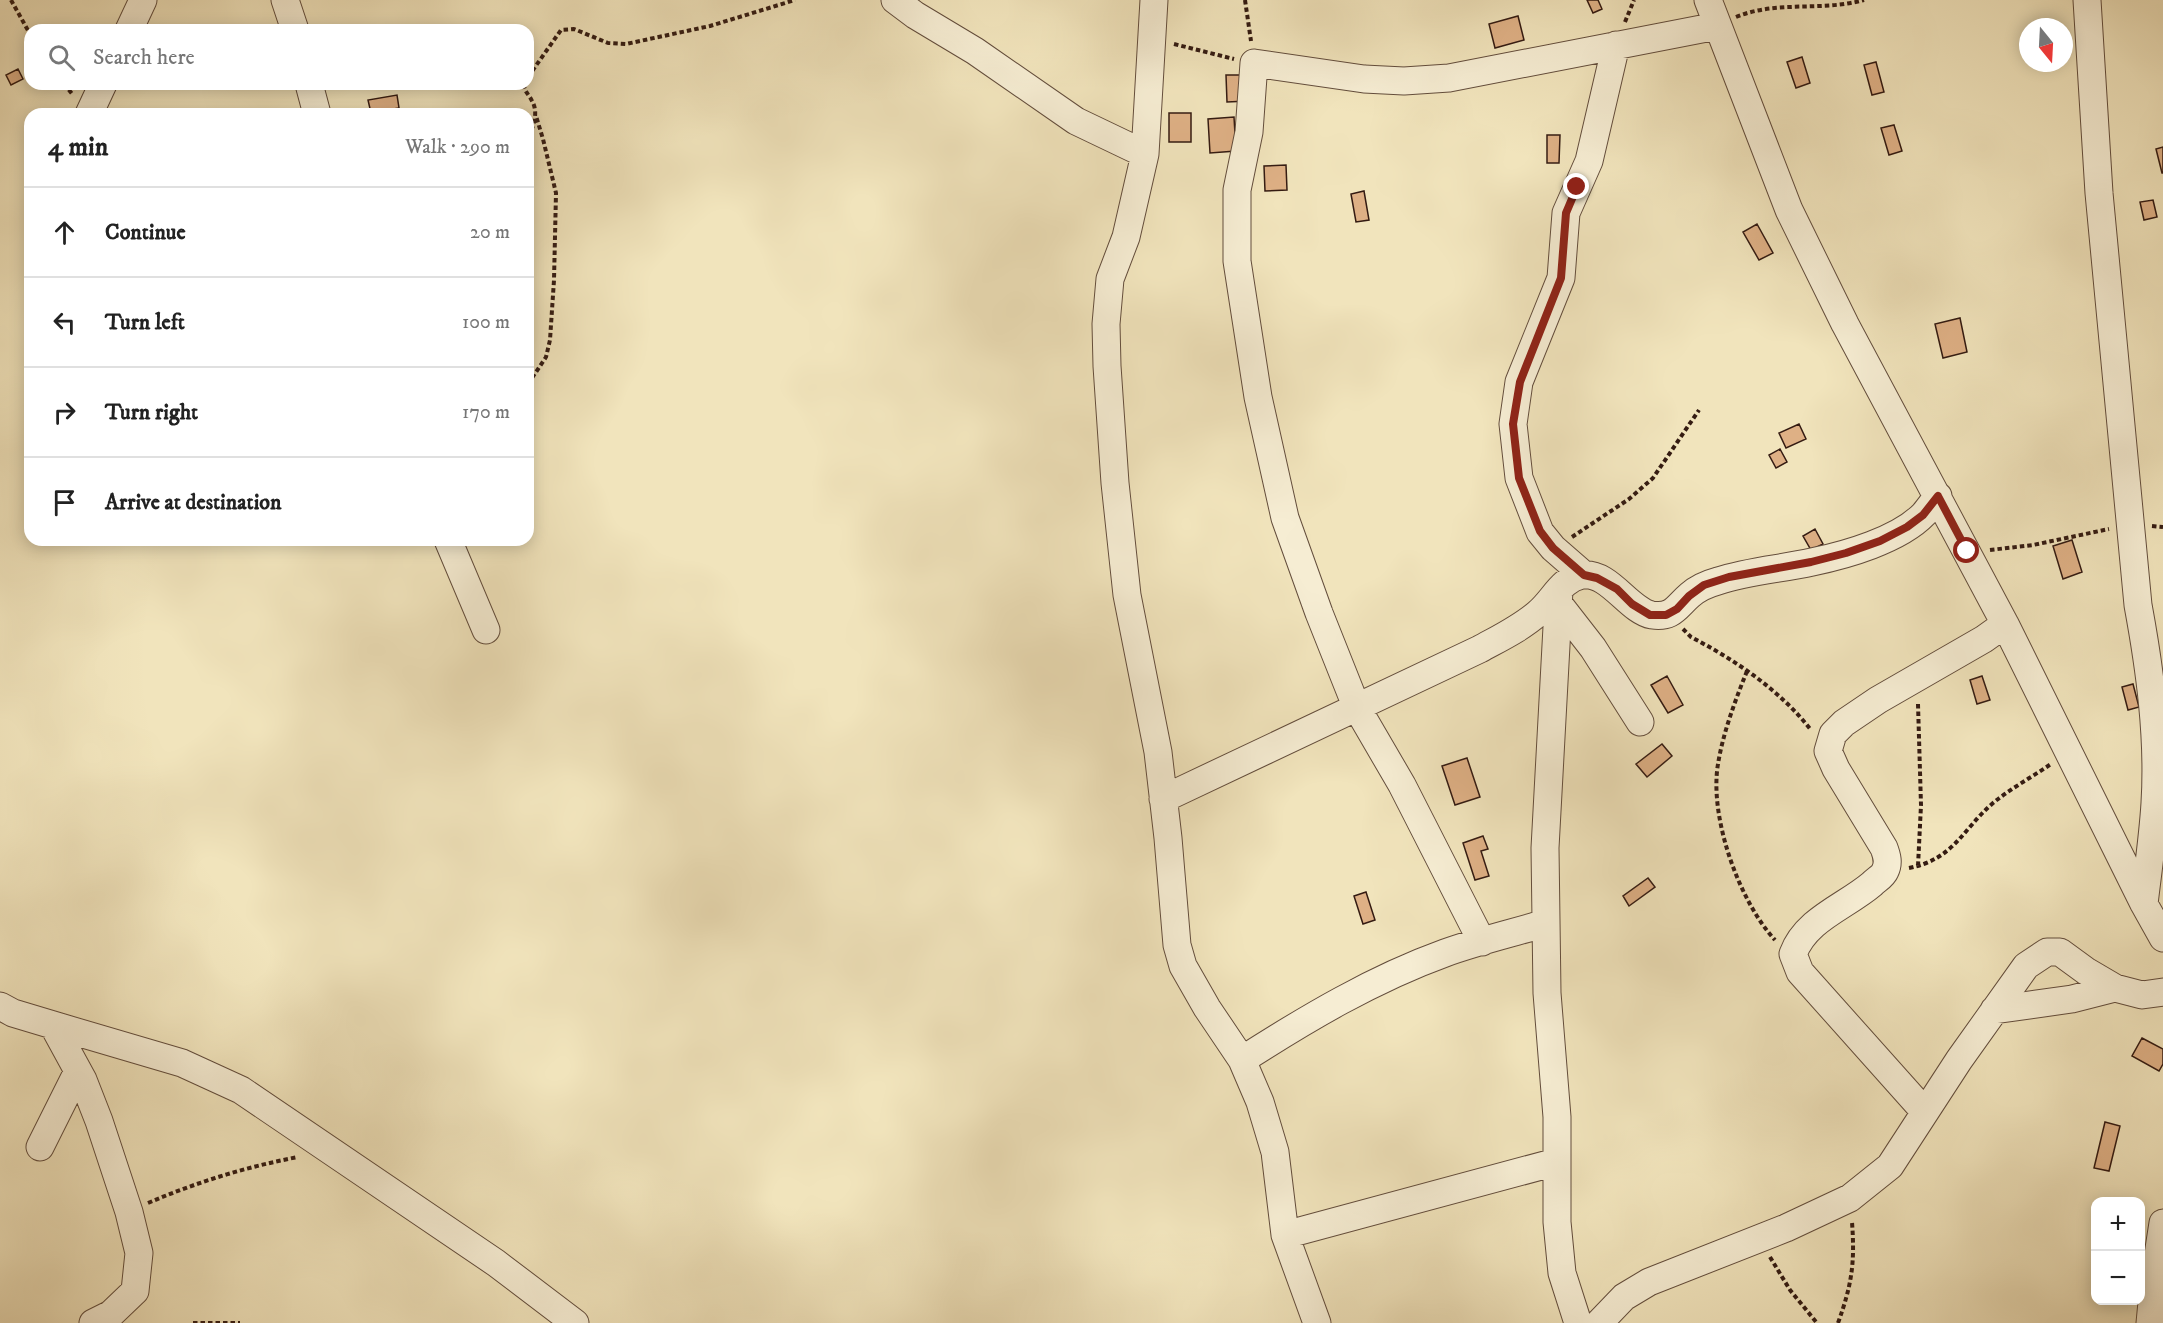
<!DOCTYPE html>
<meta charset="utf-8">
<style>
body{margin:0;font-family:"IM FELL DW Pica",serif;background:#f6f6f6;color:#222}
.controls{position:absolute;right:18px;bottom:18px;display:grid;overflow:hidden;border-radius:12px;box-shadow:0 3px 15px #0003}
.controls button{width:54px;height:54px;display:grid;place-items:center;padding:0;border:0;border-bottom:2px solid #e0e0e0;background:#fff;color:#222;font:30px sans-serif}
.compass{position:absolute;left:2019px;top:18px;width:54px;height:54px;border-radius:50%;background:#fff;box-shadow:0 3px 15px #0003;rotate:162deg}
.stop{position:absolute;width:18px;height:18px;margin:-14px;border:4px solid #8f2418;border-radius:50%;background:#fff}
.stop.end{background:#8f2418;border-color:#fff;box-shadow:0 2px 6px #0008}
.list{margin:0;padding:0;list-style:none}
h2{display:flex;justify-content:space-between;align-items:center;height:78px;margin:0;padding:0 24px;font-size:26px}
h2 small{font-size:20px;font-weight:400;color:#767676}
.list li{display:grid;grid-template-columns:39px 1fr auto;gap:18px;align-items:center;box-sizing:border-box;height:90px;padding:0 24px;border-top:2px solid #e0e0e0}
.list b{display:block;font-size:22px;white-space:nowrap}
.list em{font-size:20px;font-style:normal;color:#767676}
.icon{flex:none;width:33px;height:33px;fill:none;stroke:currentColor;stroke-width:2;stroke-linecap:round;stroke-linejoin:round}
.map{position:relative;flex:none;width:2163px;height:1323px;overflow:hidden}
.search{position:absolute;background:#fff;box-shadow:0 3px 15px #0003;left:24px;top:24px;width:510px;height:66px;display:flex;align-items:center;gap:15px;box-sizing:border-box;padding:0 21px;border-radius:18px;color:#767676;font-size:22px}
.panel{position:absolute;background:#fff;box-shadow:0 3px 15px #0003;left:24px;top:108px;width:510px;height:438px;border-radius:18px}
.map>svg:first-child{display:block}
</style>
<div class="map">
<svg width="2163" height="1323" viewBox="0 0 2163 1323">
<rect width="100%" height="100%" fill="#f1e4bc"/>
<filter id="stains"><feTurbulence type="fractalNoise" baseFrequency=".00333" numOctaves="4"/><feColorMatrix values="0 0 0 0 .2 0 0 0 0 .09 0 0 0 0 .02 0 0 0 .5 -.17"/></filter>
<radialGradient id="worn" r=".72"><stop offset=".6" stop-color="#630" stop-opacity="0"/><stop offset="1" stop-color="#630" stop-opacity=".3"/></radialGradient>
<path fill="#deb085" stroke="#341b12" stroke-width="1.5" d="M1587 0H1598L1602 9 1593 13Z
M1518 16 1524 40 1495 48 1489 24Z
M1802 57 1810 83 1796 88 1787 62Z
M1876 62 1884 92 1872 95 1864 65Z
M18 69 23 79 11 85 6 75Z
M1226 75H1248V101L1227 102Z
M397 95 399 108 371 113 368 100Z
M1169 113H1191V142H1169Z
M1234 117 1236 151 1210 153 1208 119Z
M1894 125 1902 151 1889 155 1881 128Z
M1547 135H1560L1559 163H1547Z
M2163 147V173H2162L2156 149Z
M1286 165 1287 190 1265 191 1264 166Z
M1364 191 1369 220 1356 222 1351 194Z
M2153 200 2157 217 2144 220 2140 202Z
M1757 224 1773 253 1759 260 1743 232Z
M1960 318 1967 352 1943 358 1935 324Z
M1799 424 1806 439 1786 448 1779 433Z
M1780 449 1787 462 1776 468 1769 455Z
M1815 529 1823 544 1811 550 1803 536Z
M2072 540 2082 572 2063 579 2053 546Z
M1667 676 1683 705 1668 713 1651 685Z
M1982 676 1990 700 1977 704 1970 680Z
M2133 684 2139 707 2128 710 2122 687Z
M1662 744 1672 756 1647 777 1636 764Z
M1467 758 1480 797 1455 805 1442 766Z
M1483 836 1488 849 1481 851 1489 876 1475 880 1463 843Z
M1648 878 1655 887 1629 906 1623 896Z
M1366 892 1375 920 1363 924 1354 896Z
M2142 1038 2163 1049V1064L2159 1071 2132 1056Z
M2105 1122 2120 1126 2109 1171 2094 1168Z"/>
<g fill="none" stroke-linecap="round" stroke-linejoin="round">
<defs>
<path id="minor" d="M285 0 295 30
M895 0 915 15 975 51 1076 121 1145 154
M1154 0 1145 154 1126 237 1110 279 1106 324 1107 366 1115 483 1127 595 1158 752 1168 838 1177 945 1183 966 1207 1008 1242 1060 1260 1102 1275 1152 1285 1235 1317 1323
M1708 0 1789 210 1845 324 2005 624 2144 904 2163 938
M2087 0 2099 193 2138 605C2150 670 2159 737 2155 803 2153 837 2148 870 2144 904
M129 30 143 0
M309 84 317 114
M89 114 103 84
M448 540 486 630
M1584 575 1553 548 1540 532 1519 478 1513 424 1519 382 1561 278 1566 213 1589 161 1616 45
M1559 590 1545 848 1547 993 1557 1117V1222L1562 1273 1578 1323
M1558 603 1593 648 1640 722
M1163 799 1480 649C1500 638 1521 628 1538 613 1553 601 1561 579 1582 575 1609 571 1629 611 1652 615 1673 618 1676 607 1690 595 1698 588 1707 584 1718 581 1748 571 1780 569 1812 562 1846 555 1899 540 1924 514 1929 508 1933 502 1938 496
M1482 942 1402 785 1356 706 1319 613 1285 518 1258 397 1237 261V190L1249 132 1254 63 1364 79 1404 81 1449 78 1717 26
M0 1006 13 1013 53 1025 182 1063 241 1090 496 1263 575 1323
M1994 1010 2072 999 2115 988
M53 1025 83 1080 99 1121 129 1212 139 1253 135 1291 111 1314 93 1323
M1242 1060C1306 1019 1373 979 1445 953 1478 941 1513 933 1546 923
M1925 1112 1800 972 1793 954C1806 919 1845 907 1872 884 1876 880 1883 876 1885 871 1889 863 1887 856 1884 848L1836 769 1828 751 1833 734 1844 723 1878 700 1984 639 2005 624
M40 1147 78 1071
M1285 1235 1556 1162
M1599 1323 1624 1297 1649 1282 1786 1228 1850 1198 1890 1166 1959 1060 2026 966 2047 952H2060L2086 971 2115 988 2142 995 2163 992
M2150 1323 2154 1281 2163 1223"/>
</defs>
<use href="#minor" stroke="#634d3c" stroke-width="29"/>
<path stroke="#341b12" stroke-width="4" stroke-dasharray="4.5 3" stroke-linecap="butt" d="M11 0 30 34
M1245 0 1251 41
M1736 17C1777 0 1821 12 1864 0
M1625 22 1634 0
M1174 44 1234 59
M528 77 561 30 574 29 608 43 626 44 710 26 795 0
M64 84 73 95
M524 84C524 92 529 94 532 101 539 113 533 127 528 138
M528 384 546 357 550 340 554 280 556 193 543 139 536 116
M2152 526 2163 527
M1572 537 1629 499 1653 478 1699 410
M1990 550 2033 545 2109 529
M1683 629 1691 637C1735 660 1780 690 1811 730
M1747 671C1735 701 1723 733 1718 764 1709 817 1739 901 1775 940
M1918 704 1921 805 1918 866
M1909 868C1954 859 1962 830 1993 803 2010 789 2032 777 2051 764
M148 1203C197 1182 246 1167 298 1157
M1770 1257 1790 1290 1817 1323
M193 1323H240
M1838 1323C1852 1284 1855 1263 1852 1222"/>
<use href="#minor" stroke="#f6edd3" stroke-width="27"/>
</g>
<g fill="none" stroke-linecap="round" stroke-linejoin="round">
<path stroke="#8f2418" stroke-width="8" d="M1577 187 1566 213 1561 278 1520 382 1513 424 1519 478 1540 531 1553 548 1584 575 1597 578 1617 589 1632 604 1650 615H1666L1677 609 1689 596 1704 585 1729 577 1811 562 1846 553 1880 541 1907 527 1923 515 1938 496 1967 551"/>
</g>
<rect width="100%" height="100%" filter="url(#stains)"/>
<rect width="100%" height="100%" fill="url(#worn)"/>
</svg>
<div class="controls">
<button>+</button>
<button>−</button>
</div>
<svg class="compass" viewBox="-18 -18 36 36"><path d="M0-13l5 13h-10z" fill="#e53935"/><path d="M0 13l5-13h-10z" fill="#767676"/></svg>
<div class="stop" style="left:1967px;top:551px"></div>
<div class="stop end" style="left:1577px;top:187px"></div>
<div class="search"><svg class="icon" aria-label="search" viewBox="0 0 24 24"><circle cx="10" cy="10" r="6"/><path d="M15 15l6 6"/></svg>Search here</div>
<section class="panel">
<h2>4 min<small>Walk · 290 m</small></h2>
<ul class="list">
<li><svg class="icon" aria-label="ahead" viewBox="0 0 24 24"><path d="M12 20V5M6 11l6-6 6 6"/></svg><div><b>Continue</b></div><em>20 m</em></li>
<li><svg class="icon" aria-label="left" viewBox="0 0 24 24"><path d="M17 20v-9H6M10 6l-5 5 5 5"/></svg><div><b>Turn left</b></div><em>100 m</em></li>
<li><svg class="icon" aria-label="right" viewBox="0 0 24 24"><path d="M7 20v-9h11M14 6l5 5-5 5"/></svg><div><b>Turn right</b></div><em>170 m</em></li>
<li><svg class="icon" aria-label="arrive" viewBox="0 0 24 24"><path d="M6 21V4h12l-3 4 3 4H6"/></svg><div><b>Arrive at destination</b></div></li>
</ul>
</section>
</div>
